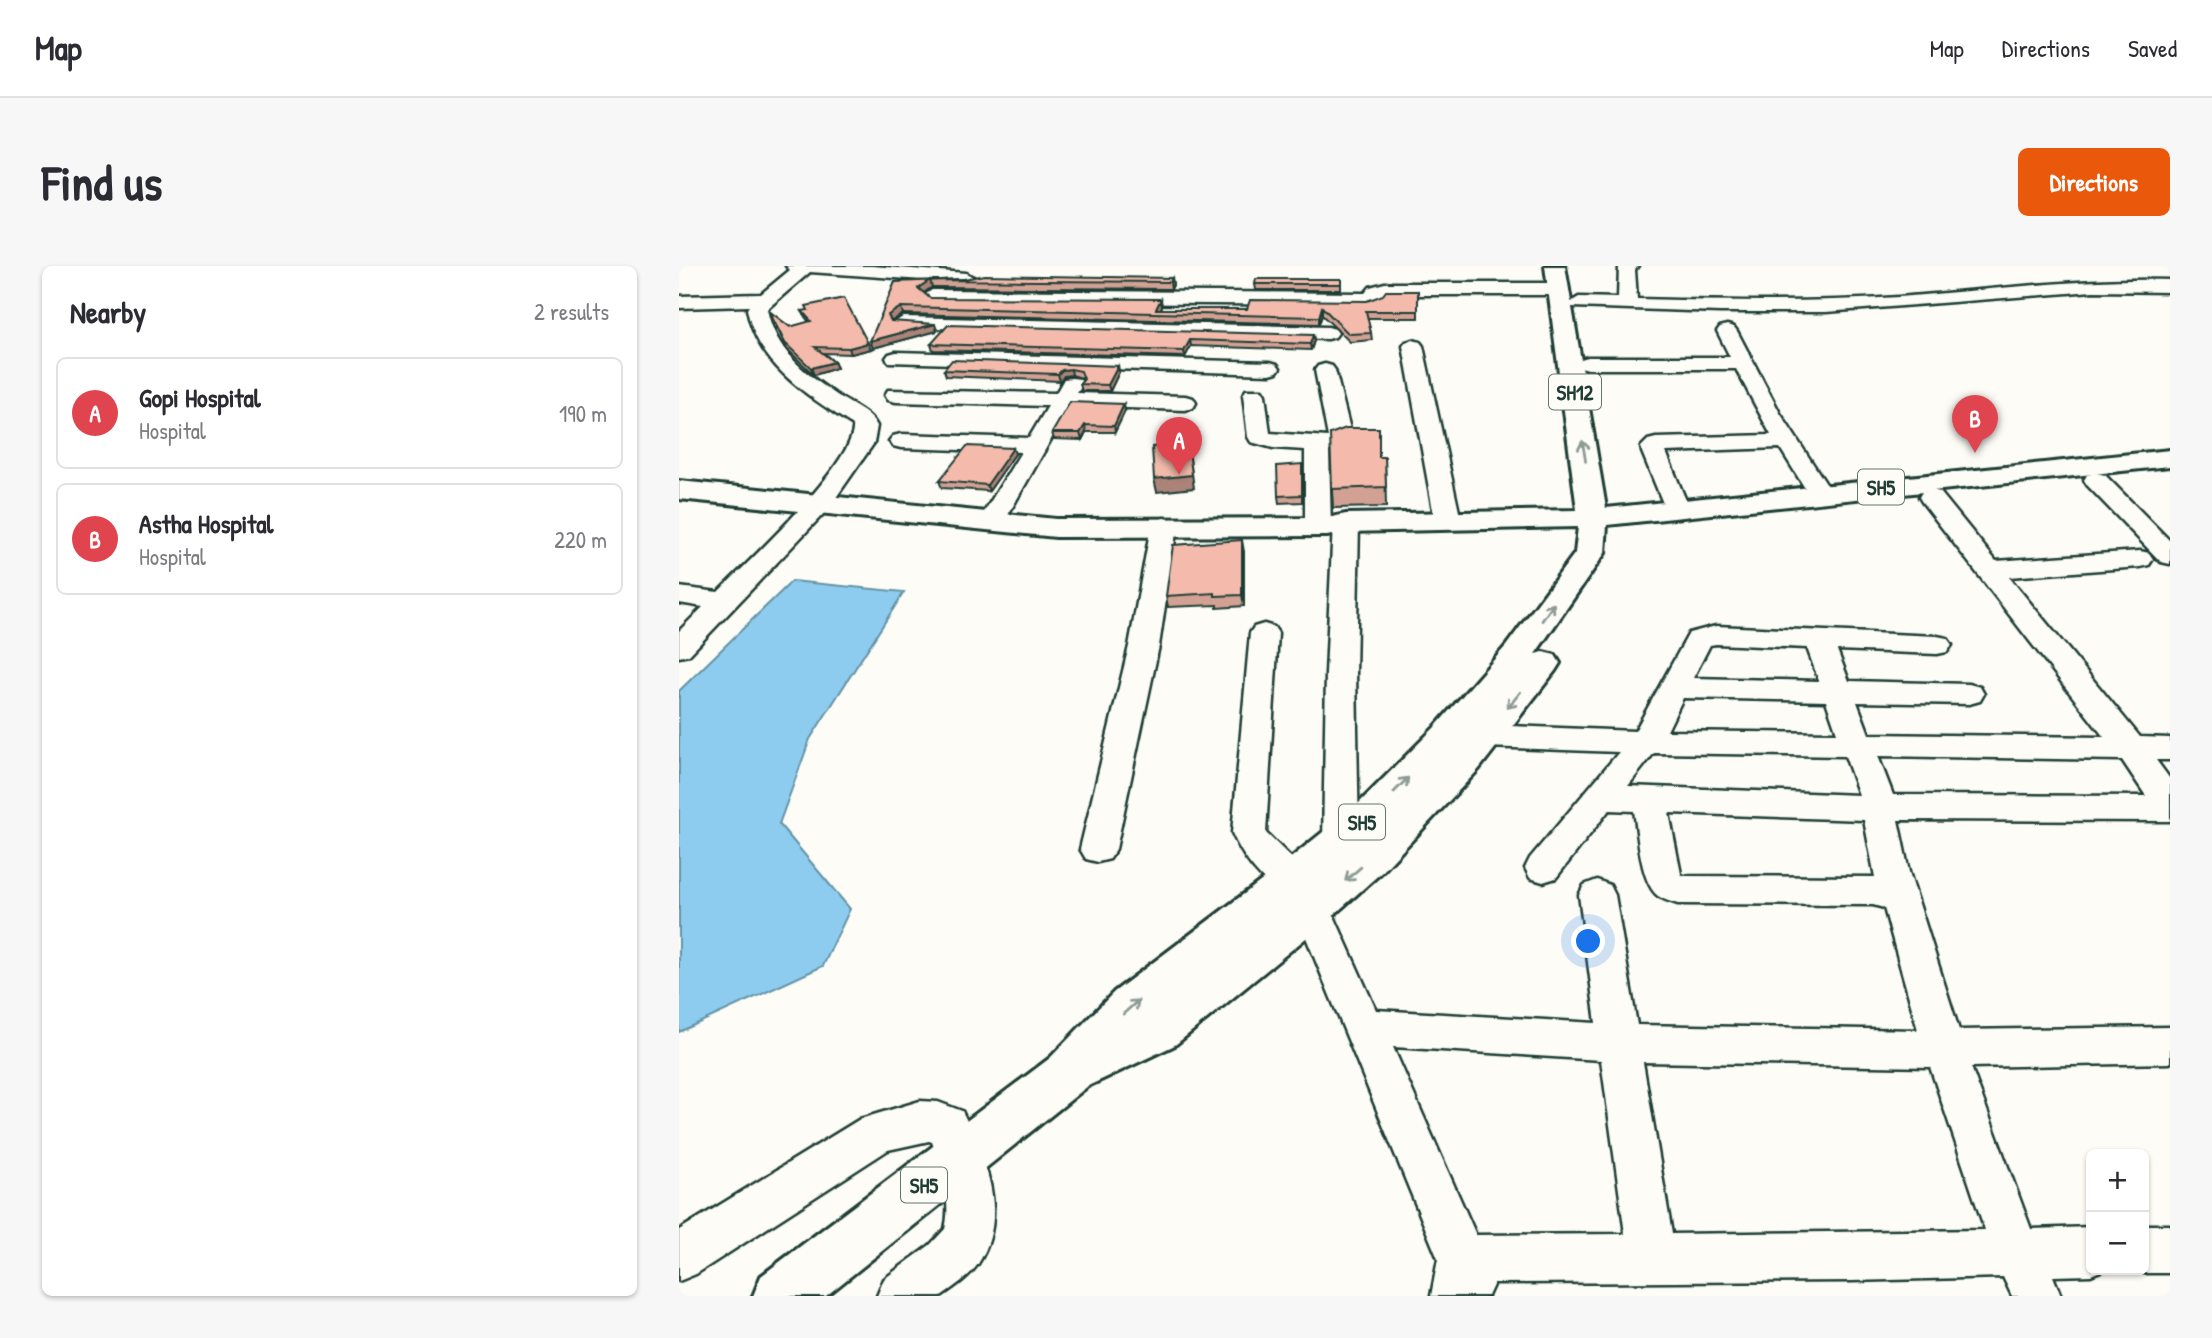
<!DOCTYPE html>
<meta charset="utf-8">
<style>
body{margin:0;font-family:"Patrick Hand",sans-serif;background:#f7f7f7;color:#2b2b33}
.controls{position:absolute;right:21px;bottom:21px;display:grid;overflow:hidden;border-radius:10px;box-shadow:0 2px 5px #0004}
.controls button{width:63px;height:63px;display:grid;place-items:center;padding:0;border:0;border-bottom:2px solid #e1e1e2;background:#fff;color:#2b2b33;font:35px sans-serif}
.you{position:absolute;left:910px;top:676px;width:24px;height:24px;margin:-18px;border:5px solid #fff;border-radius:50%;background:#1a73e8;box-shadow:0 0 0 10px #1a73e833}
.badge{display:grid;place-items:center;width:46px;height:46px;border-radius:50%;background:#ea580c;color:#fff;font-size:23px;font-weight:700}
.pin{position:absolute;translate:-50% -58px;filter:drop-shadow(0 2px 4px #0008)}
.pin::after{content:'';position:absolute;top:37px;width:24px;height:21px;background:inherit;clip-path:polygon(0 0,100% 0,50% 100%)}
.list{margin:0;padding:0;list-style:none}
h2{display:flex;justify-content:space-between;align-items:center;height:91px;margin:0;padding:0 28px;font-size:30px}
h2 small{font-size:23px;font-weight:400;color:#7c7c81}
.list li{display:grid;grid-template-columns:46px 1fr auto;gap:21px;align-items:center;box-sizing:border-box;height:112px;margin:0 14px 14px;padding:0 14px;border:2px solid #e1e1e2;border-radius:10px}
.list b{display:block;font-size:26px;white-space:nowrap}
.list p{margin:0;font-size:23px;white-space:nowrap;color:#7c7c81}
.list em{font-size:23px;font-style:normal;color:#7c7c81}
.map{position:relative;flex:none;width:1491px;height:1030px;overflow:hidden;border-radius:10px}
header{display:flex;align-items:center;gap:42px;box-sizing:border-box;height:98px;padding:0 35px;background:#fff;border-bottom:2px solid #e1e1e2}
header strong{font-size:33px}
nav{display:flex;gap:38px;margin-inline-start:auto;font-size:24px}
.intro{display:flex;align-items:center;justify-content:space-between;box-sizing:border-box;height:168px;padding:0 42px}
h1{margin:0;font-size:49px}
.button{padding:18px 32px;border-radius:10px;background:#ea580c;color:#fff;font-size:24px;font-weight:700}
main{display:flex;gap:42px;padding:0 42px}
aside{flex:1;background:#fff;border-radius:10px;box-shadow:0 2px 5px #0004}
.map>svg:first-child{display:block}
</style>
<header>
<strong>Map</strong>
<nav><a>Map</a><a>Directions</a><a>Saved</a></nav>
</header>
<div class="intro"><h1>Find us</h1><a class="button">Directions</a></div>
<main>
<aside>
<h2>Nearby<small>2 results</small></h2>
<ul class="list">
<li><span class="badge" style="background:#e0444e">A</span><div><b>Gopi Hospital</b><p>Hospital</p></div><em>190 m</em></li>
<li><span class="badge" style="background:#e0444e">B</span><div><b>Astha Hospital</b><p>Hospital</p></div><em>220 m</em></li>
</ul>
</aside>
<div class="map">
<svg width="1491" height="1030" viewBox="0 0 1491 1030">
<rect width="100%" height="100%" fill="#fdfcf7"/>
<filter id="ink" filterUnits="userSpaceOnUse"><feTurbulence type="fractalNoise" baseFrequency=".0143" numOctaves="2"/><feDisplacementMap in="SourceGraphic" scale="14" xChannelSelector="R" yChannelSelector="G"/><feConvolveMatrix kernelMatrix="1 2 1 2 8 2 1 2 1" color-interpolation-filters="sRGB"/></filter>
<g filter="url(#ink)">
<path fill="#8eccef" stroke="#6293a4" stroke-width="2" d="M113 315 225 326 131 473 100 558 171 643 144 700 0 766V425Z"/>
<g fill="none" stroke-linecap="round" stroke-linejoin="round">
<defs>
<path id="minor" d="M107 0H193L287 7 296 12 287 17 131 6 88 43C96 86 129 110 164 133 175 140 187 145 195 155L198 160 195 177 149 243 10 389 0 391V365L24 341 0 337V321L39 326C67 298 179 194 174 159 129 130 78 99 68 43L70 40 0 42V30L82 28 111 4Z
M940 0H959L956 4 958 33C1045 35 1132 37 1220 31 1310 24 1400 12 1491 14V26L1414 25 1147 46H1041L893 41 890 37 900 31 939 32Z
M706 17H881L890 23 881 29H706L703 34 688 39 253 36 244 30 253 24 686 27 691 21Z
M224 51 649 61 656 63 659 67 656 71 649 73 217 61 214 57Z
M1048 59 1055 61 1058 65 1101 147 1153 227 1150 232 1141 234 1132 232 1101 182 987 186 1010 242 1006 247 997 250 988 247 963 186 962 181 969 174 977 172 1092 169 1057 103H909L902 101 899 97 902 93 909 91H1051L1038 65 1041 61Z
M734 74 741 76 744 80 782 255 778 260 769 263 760 260 756 255 724 80 727 76Z
M217 86 591 96 598 98 601 102 598 106 591 108 210 96 207 92 210 88Z
M646 98 653 100 656 104 673 171 664 182 650 185 652 261 648 266 639 269 630 266 626 261V184L594 182 572 176 569 171 564 129 567 124H583L586 129 591 167 649 171 636 104 639 100Z
M393 112 401 113 404 118 398 127 506 130 514 132 517 137 514 142 506 144 391 140 325 256 321 261 312 264 303 261 299 256 342 186 222 182 214 180 210 175 214 170 222 168 350 172 369 140 217 136 209 134 206 129 209 124 377 127 385 113Z
M1417 207 1426 209 1491 275V298L1482 296 1408 219 1405 214 1408 209Z
M1252 224 1261 226 1317 295 1461 285 1470 287 1474 293 1470 299 1461 301 1330 311 1461 471 1491 472V494H1477L1491 513V555L1219 554 1230 606 1280 764 1491 761V797L1292 801 1352 963 1412 961V1004H1424L1412 1009 1374 1010 1382 1030H1333L1324 1011 1173 1015 815 1017 809 1030H752L759 993 615 642 621 632 634 627 647 632 697 744 917 757 900 629 905 619 918 614 931 619 936 629 958 759 1239 764 1205 642 1194 639 999 638C992 636 985 634 979 630 961 616 959 567 955 545L930 544 877 612 864 616 851 612 846 602 851 592 940 486 806 481 795 478 790 470 795 462 806 459 956 465 1010 367 1037 360 1258 370 1268 372 1273 379 1268 386 1258 388 1158 384 1170 415 1290 418 1301 421 1305 428 1301 435 1290 438 1178 436 1190 468 1425 471 1243 236 1240 231 1243 226ZM1037 378 1128 382 1140 415 1014 412 1031 379ZM1004 432 1147 435 1158 467 988 465ZM975 487 1166 490 1180 529 949 520ZM1199 490 1443 494 1467 530 1214 529ZM990 547 1185 554 1196 611 1005 610 1002 608ZM714 781 922 794 946 968 797 969ZM964 796 1251 801 1306 964 993 968Z
M667 249 676 252 680 257 677 407 680 576 674 585 662 589 650 585 644 576 647 407 654 257 658 252Z
M485 252 494 255 498 260 480 380 437 583 431 593 419 596 407 593 401 583 450 380 472 260 476 255Z
M585 358 595 361 599 367 587 567 626 605 631 615 626 625C593 636 565 594 553 567L571 367 575 361Z
M241 835 259 836 283 845C306 892 331 949 299 998 290 1011 275 1021 262 1030H198L205 1013 251 979 266 963C273 934 263 903 253 876L250 875 209 884 17 1008 0 1015V964L181 853Z
M1465 959H1491V1007H1465L1458 1004H1465Z"/>
<path id="major" d="M866 0H886L927 242 1491 184V200L928 259 926 287 856 388 864 386 876 389 881 397 876 405 800 503 704 605 649 654 496 779 409 820 147 1030H74L82 1010 371 792 435 726 598 603 680 537 756 461 827 380 896 287 899 261 667 266 648 270 377 271 0 233V215L377 253 648 252 667 248 898 244Z"/>
</defs>
<use href="#minor" stroke="#1f3d34" stroke-width="5"/>
<use href="#major" stroke="#1f3d34" stroke-width="6"/>
<use href="#minor" fill="#fdfcf7" fill-rule="evenodd"/>
<use href="#major" fill="#fdfcf7" fill-rule="evenodd"/>
</g>
<path fill="#d2a194" stroke="#1f3d34" stroke-width="2" d="M493 12 494 19 492 23 253 21 245 27 251 32 483 40 482 43H568L688 35 739 25V52H688L692 67 693 74 671 76 643 49 640 58 224 48 213 55 258 65 194 82 216 16 285 13Z
M576 18H662V24H577Z
M90 45 111 61 130 56 126 51 123 45 189 77 192 83 172 88 145 87 155 96 158 102 135 109 108 83Z
M634 69 635 75 632 84 512 80 506 91 254 84 252 78Z
M439 100 440 106 431 125H403L401 118 404 114 403 112 393 109 385 110 381 115 267 110 265 104Z
M446 145 436 166H407L403 174 375 173 373 167Z
M336 188 310 225 263 222 260 215Z
M701 191H706L707 241 654 242 653 223Z
M623 205V236L600 237 599 230Z
M565 286V340L538 342V339L489 341 487 330Z"/>
<path fill="#ab8378" stroke="#1f3d34" stroke-width="2" d="M493 12 494 19 492 23 491 16Z
M251 14 253 21 242 29 239 22Z
M482 33 483 40 480 47 477 43Z
M222 41 224 48 211 56 209 49Z
M643 41V49L640 58V51Z
M256 58 258 65 194 82 191 75Z
M634 69 635 75 632 84 631 78Z
M511 74 512 80 506 91 505 85Z
M189 77 192 83 172 88 170 82Z
M155 96 158 102 135 109 132 102Z
M439 100 440 106 431 125 429 119Z
M392 103 393 109 385 110 381 115 379 108 383 104Z
M445 138 446 145 436 166 435 160Z
M406 159 407 166 403 174 401 167Z
M509 177 515 222 478 226 475 213Z
M334 182 336 188 310 225 308 219Z
M563 274 565 286V340L563 329Z"/>
<path fill="#f4bbac" stroke="#1f3d34" stroke-width="2" d="M305 9 493 12 491 16 251 14 239 22 251 32 482 33 477 43H568L571 34 688 35 704 29 707 25H739V45H687L692 67 670 68 643 41 640 51 222 41 209 49 212 55 256 58 191 75 216 16 285 13Z
M577 13H662V18H576Z
M165 32 189 77 170 82 136 81 155 96 132 102 106 77 90 45 111 61 132 55 123 45 129 44 127 40Z
M269 59 634 69 631 78 511 74 505 85 252 78Z
M273 94 439 100 429 119 401 118 405 113 402 105 392 103 383 104 379 108 265 104Z
M391 136 445 138 435 160 406 159 401 167H373Z
M667 162H700V191H706L707 221 653 223 651 168Z
M509 177 513 209 475 213 473 181Z
M288 180 334 182 308 219 260 215Z
M623 198V229L599 230 598 200Z
M563 274V329L536 330V327L487 330 494 279Z"/>
<defs><path id="oneway-shaft" d="M-6 0H5M1.5-3L5.5 0L1.5 3" fill="none" stroke-width="1.6" stroke-linecap="round" stroke-linejoin="round" transform="scale(1.75)"/></defs>
<g stroke="#8e9c96">
<use href="#oneway-shaft" transform="translate(905 185) rotate(-99)"/>
<use href="#oneway-shaft" transform="translate(869 346) rotate(-55)"/>
<use href="#oneway-shaft" transform="translate(835 434) rotate(129)"/>
<use href="#oneway-shaft" transform="translate(722 519) rotate(-45)"/>
<use href="#oneway-shaft" transform="translate(674 608) rotate(139)"/>
<use href="#oneway-shaft" transform="translate(452 741) rotate(-42)"/>
</g>
</g>
<g text-anchor="middle" dominant-baseline="central" stroke-width="6" stroke-linejoin="round" paint-order="stroke">
<g fill="#fdfcf7" stroke="#62766e" stroke-width="2">
<rect x="870" y="108.5" width="52" height="35" rx="5"/>
<rect x="1179" y="203.5" width="46" height="35" rx="5"/>
<rect x="660" y="538.5" width="46" height="35" rx="5"/>
<rect x="222" y="901.5" width="46" height="35" rx="5"/>
</g>
<g font-size="21" font-weight="bold" fill="#1f3d34">
<text x="896" y="126">SH12</text>
<text x="1202" y="221">SH5</text>
<text x="683" y="556">SH5</text>
<text x="245" y="919">SH5</text>
</g>
</g>
</svg>
<div class="controls">
<button>+</button>
<button>−</button>
</div>
<div class="you"></div>
<div class="pin badge" style="left:500px;top:209px;background:#e0444e">A</div>
<div class="pin badge" style="left:1296px;top:187px;background:#e0444e">B</div>
</div>
</main>
